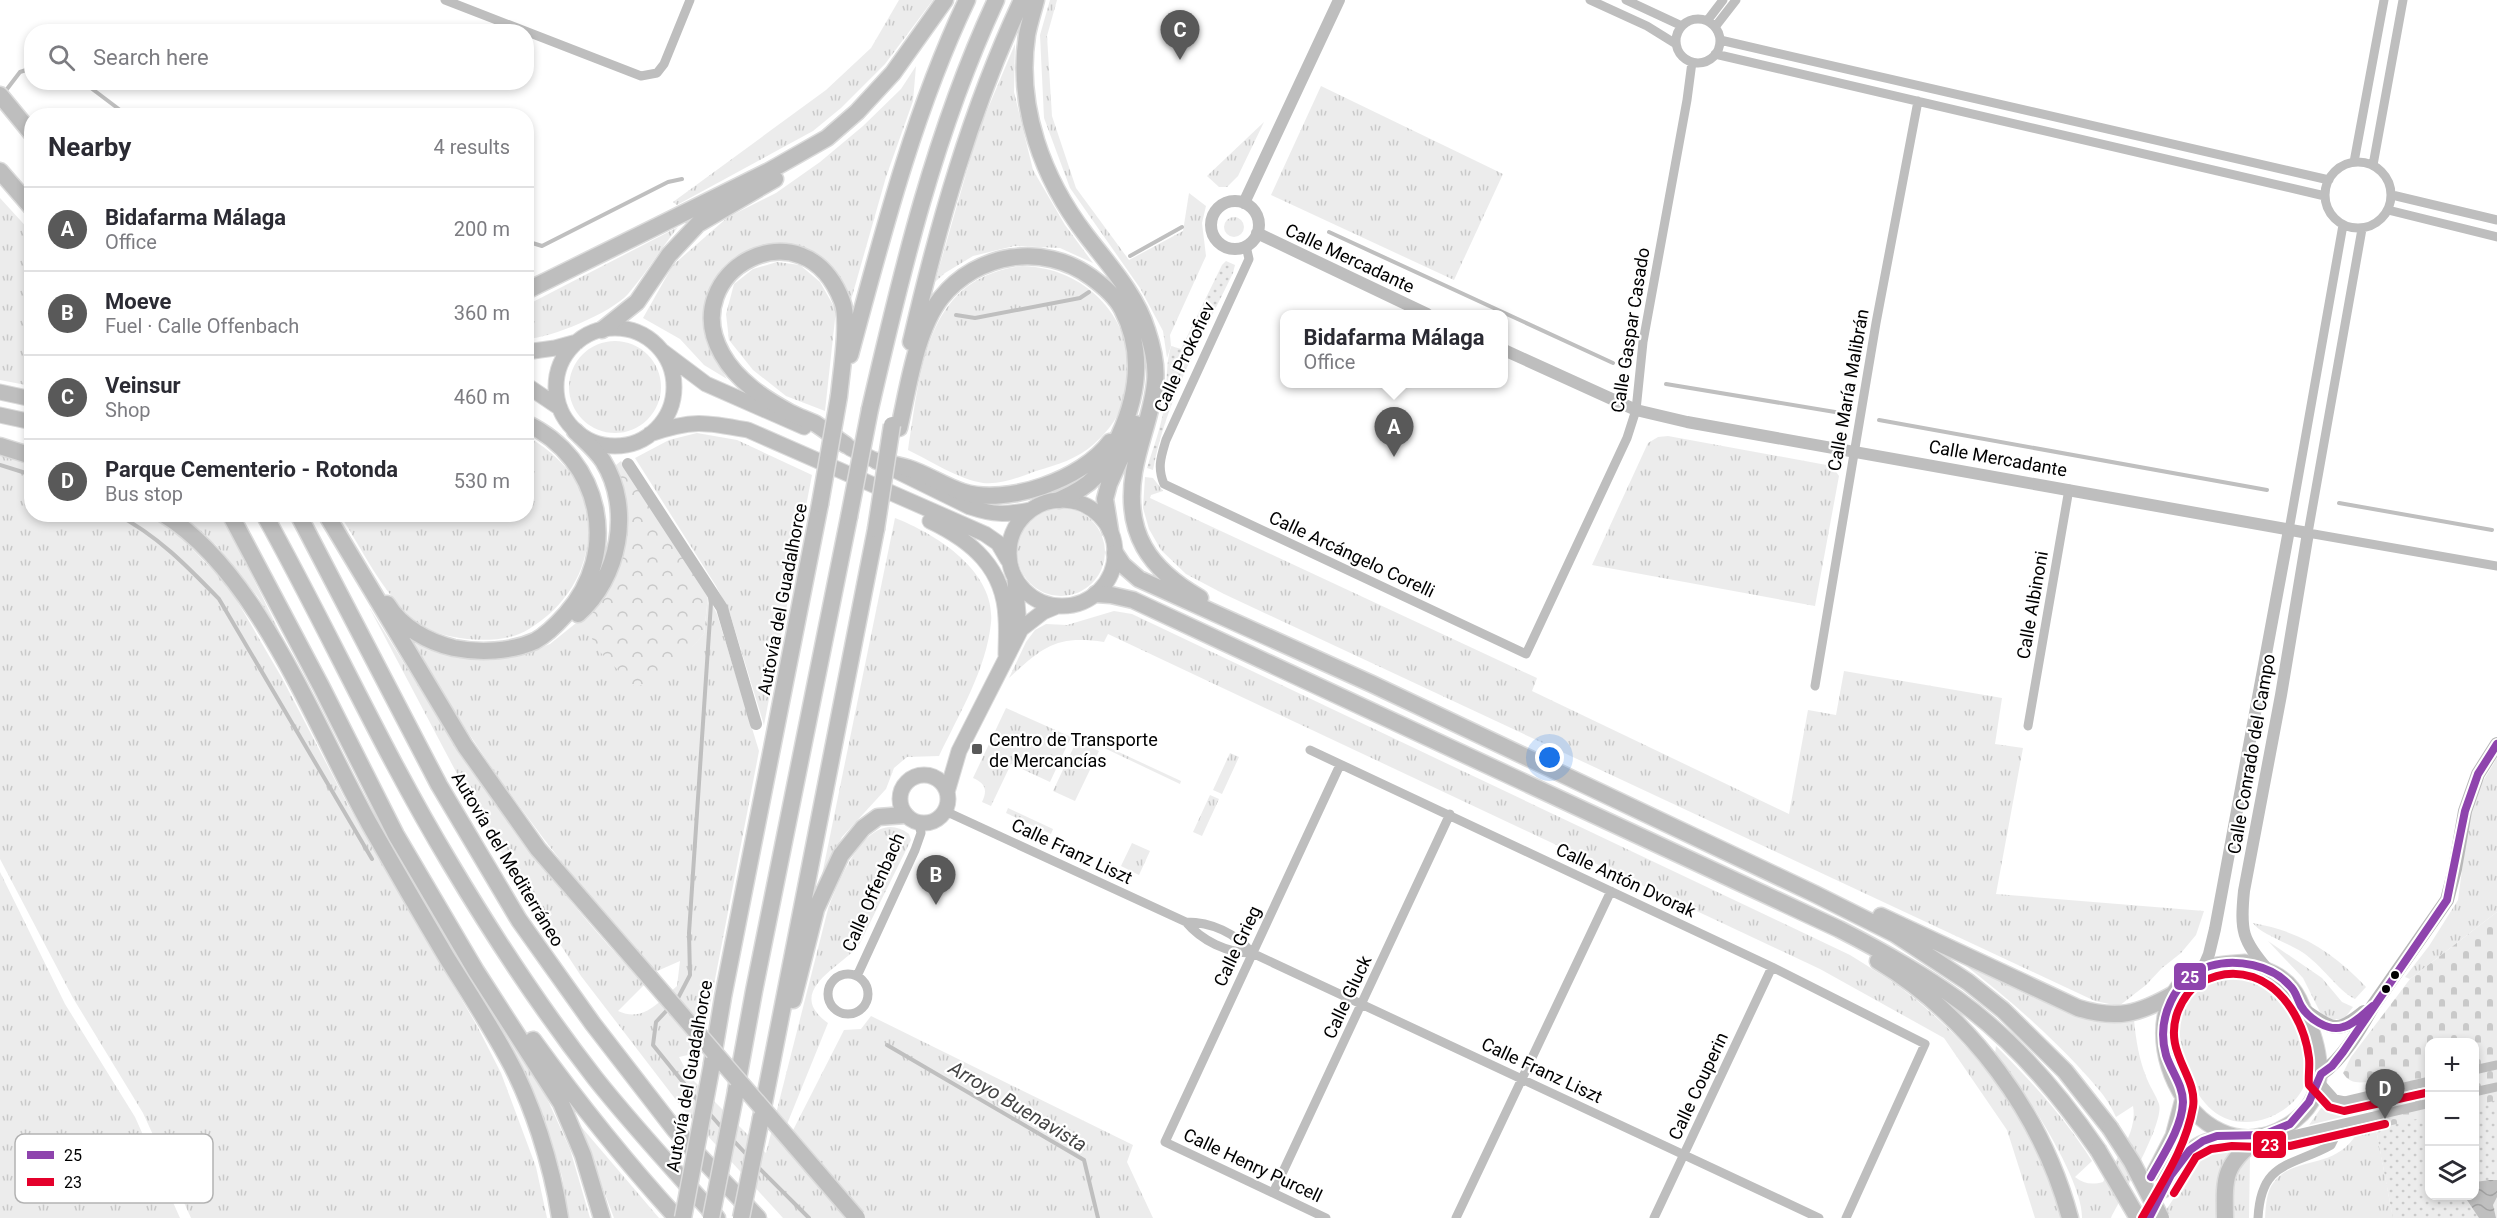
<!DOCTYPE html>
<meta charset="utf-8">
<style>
body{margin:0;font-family:Roboto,sans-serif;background:#f7f7f7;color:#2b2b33}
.controls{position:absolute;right:18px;bottom:18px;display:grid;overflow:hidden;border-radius:12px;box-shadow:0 3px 9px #0003}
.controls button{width:54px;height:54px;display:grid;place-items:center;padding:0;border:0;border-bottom:2px solid #e1e1e2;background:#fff;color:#2b2b33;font:30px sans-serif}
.you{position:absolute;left:1550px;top:758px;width:21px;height:21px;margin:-15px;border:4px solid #fff;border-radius:50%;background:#1a73e8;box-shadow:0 0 0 9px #1a73e833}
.badge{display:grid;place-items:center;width:39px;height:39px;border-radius:50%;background:#595959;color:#fff;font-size:20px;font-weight:700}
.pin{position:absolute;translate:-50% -50px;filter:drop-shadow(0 2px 3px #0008)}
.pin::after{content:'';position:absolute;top:32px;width:21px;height:18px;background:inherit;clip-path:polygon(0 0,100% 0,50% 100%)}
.popup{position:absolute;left:1280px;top:310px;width:228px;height:78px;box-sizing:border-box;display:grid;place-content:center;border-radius:12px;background:#fff;filter:drop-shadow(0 2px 4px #0005);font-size:20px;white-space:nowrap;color:#7c7c81}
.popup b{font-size:22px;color:#2b2b33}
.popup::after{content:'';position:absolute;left:50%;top:100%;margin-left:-12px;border:12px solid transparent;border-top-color:#fff}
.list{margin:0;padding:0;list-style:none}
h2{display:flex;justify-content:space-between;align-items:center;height:78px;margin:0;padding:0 24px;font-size:26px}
h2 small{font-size:20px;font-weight:400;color:#7c7c81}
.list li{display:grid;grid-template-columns:39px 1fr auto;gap:18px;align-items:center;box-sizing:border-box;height:84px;padding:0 24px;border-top:2px solid #e1e1e2}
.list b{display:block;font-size:22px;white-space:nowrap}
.list p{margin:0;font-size:20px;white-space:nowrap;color:#7c7c81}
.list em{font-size:20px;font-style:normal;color:#7c7c81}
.icon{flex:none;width:33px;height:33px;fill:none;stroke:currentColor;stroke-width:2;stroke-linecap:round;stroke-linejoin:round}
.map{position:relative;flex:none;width:2497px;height:1218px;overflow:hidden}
.search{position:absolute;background:#fff;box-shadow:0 3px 9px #0003;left:24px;top:24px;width:510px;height:66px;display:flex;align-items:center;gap:15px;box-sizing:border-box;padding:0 21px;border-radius:24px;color:#7c7c81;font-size:22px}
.panel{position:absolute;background:#fff;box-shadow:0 3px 9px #0003;left:24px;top:108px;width:510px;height:414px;border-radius:24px}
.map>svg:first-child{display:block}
</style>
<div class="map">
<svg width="2497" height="1218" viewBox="0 0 2497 1218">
<defs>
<pattern id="grass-tufts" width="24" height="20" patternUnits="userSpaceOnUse" patternTransform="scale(1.5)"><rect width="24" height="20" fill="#ececec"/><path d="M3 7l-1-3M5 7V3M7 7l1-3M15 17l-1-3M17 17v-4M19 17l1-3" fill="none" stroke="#c9c9c9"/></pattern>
<pattern id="forest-crowns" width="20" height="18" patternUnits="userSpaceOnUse" patternTransform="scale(1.5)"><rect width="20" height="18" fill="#ececec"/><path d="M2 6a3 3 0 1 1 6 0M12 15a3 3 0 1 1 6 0" fill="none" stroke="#c9c9c9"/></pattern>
<pattern id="cemetery-stones" width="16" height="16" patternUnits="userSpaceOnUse" patternTransform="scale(1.5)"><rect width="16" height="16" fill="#ececec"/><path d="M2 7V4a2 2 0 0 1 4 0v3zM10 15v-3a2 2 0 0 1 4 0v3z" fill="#c9c9c9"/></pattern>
<pattern id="park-dots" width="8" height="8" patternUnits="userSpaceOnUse" patternTransform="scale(1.5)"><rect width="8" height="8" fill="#ececec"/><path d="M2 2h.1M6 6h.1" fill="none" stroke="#c9c9c9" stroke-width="1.8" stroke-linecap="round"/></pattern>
<pattern id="water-waves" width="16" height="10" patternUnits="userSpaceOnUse" patternTransform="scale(1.5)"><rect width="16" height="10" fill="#bfbfbf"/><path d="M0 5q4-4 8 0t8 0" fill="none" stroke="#a2a2a2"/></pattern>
</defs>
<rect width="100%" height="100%" fill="#fff"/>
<path fill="url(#grass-tufts)" d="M899 0H933L885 64 841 108 813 131 677 205 673 202 826 90 871 48Z
M1050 0H1057L1047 36 1052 116 1076 188 1129 260 1183 231 1189 193 1206 206 1202 223 1206 256 1170 335 1171 346 1167 358 1163 331 1140 288 1070 188 1044 118 1040 35Z
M1015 44 1014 92 1033 170 1065 225 1093 263 1060 248 1014 246 973 256 945 273 935 282 978 132Z
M916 66 913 101 886 177 851 300C836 276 820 250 789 247 779 247 735 267 722 271 717 282 708 295 706 306 702 324 718 364 727 379L704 365 680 339 643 318 673 265 728 217 776 193 820 162 863 126 901 89Z
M1321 86 1503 174 1454 280 1271 195Z
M1264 122 1238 176 1227 187H1219L1207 176Z
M0 198 31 232V386L0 380Z
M1224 227a10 10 0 1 1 20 0a10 10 0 1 1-20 0Z
M678 227C661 249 646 273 628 294 611 313 551 338 527 339V305Z
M777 262 800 265 820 282 836 310 825 411 786 396 753 370 729 340 726 314 734 284 753 269Z
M1022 266C1118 268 1168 380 1094 444 1077 459 1057 465 1036 471 1020 477 1001 485 983 483 958 479 931 461 908 450 921 371 924 278 1022 266Z
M569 387a46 46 0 1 1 92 0a46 46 0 1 1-92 0Z
M697 433 737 440 812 475 764 725 730 614 716 586 635 458 669 440Z
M527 436C550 450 571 468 583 493 586 500 586 508 587 515 594 562 569 605 529 629 512 640 487 641 467 639 448 637 428 632 413 619 382 592 362 549 340 515L526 514Z
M1668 436 1832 466 1839 476 1815 606 1592 565 1648 443 1658 437Z
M0 453 31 464 32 514 150 515 174 530 229 587 282 678 348 805 476 1024 501 1073 536 1167 547 1218H191L143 1113 73 998 0 859Z
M1145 477 1153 478 1163 491 1151 495 1150 498 1537 678 1532 691 1789 814 1808 710 1836 715 1844 671 2002 698 1995 744 2023 748 1996 894 2204 911 2196 935 2181 953 2162 968 2146 985 2119 1006 2095 1001 1224 594 1186 574 1161 550 1149 529 1143 508Z
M1017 552a44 44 0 1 1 88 0a44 44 0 1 1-88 0Z
M181 515H222L291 655 258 597 216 545Z
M895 518C936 534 996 571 991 623 986 670 959 714 939 756L907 757 894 768 886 789 842 837 821 880Z
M708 596 717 614 759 751 701 1052 679 1057 689 1076 766 1153 828 909C839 880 869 804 909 834L911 840 859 945C842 967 783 991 828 1023L781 1139 786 1144 844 1030 861 1029 871 1016 1133 1145 1127 1162 1153 1218H783L683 1109 581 976 518 880 474 806 369 607C451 739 535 872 645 984L618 1011C644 1023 658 1002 677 986L680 961 655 972C563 870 479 760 412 640L451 655 492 658 522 654 550 644 581 619 689 650 704 634Z
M1114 611 1132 614 1850 955C1867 966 1885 976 1901 988 1977 1046 2038 1124 2061 1218H2035L2007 1130 1944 1038 1820 969 1108 634 1104 642C1056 635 1043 647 1009 678L1026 642 1035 630 1046 624 1067 625Z
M1006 708 1071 737 1050 782 1011 764 991 806 982 802C988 790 985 783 973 778Z
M1080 734 1181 781 1180 784 1079 736Z
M1077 740 1099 751 1075 801 1053 791Z
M1230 753 1239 757 1222 794 1213 790Z
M2497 758V912L2410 979 2405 977 2429 946 2458 900 2469 817 2480 786Z
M1210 795 1219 799 1202 836 1193 832Z
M1008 808 1053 829 1051 834 1006 813Z
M1132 843 1150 851 1139 875 1121 866Z
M0 872 65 1004 135 1117 180 1218H0Z
M2253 923C2302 932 2333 952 2366 987L2355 999C2337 990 2322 965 2302 952 2290 944 2259 933 2253 923Z
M2268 941 2322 978 2342 1002 2353 1007 2344 1019H2329L2321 1014 2303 978Z
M1965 965C2011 985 2085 1030 2134 1020 2136 1040 2139 1060 2147 1079 2150 1087 2156 1095 2159 1104 2165 1122 2121 1198 2111 1218H2082C2083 1179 2021 1084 1995 1054L1996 1046C2032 1082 2065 1118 2092 1161L2075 1177C2084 1184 2092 1185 2103 1182 2115 1160 2138 1133 2133 1106L2116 1117C2107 1096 2092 1082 2077 1065 2042 1028 2005 996 1965 965Z
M2236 975C2272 976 2287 1000 2298 1031 2303 1045 2309 1060 2307 1076 2303 1103 2271 1122 2246 1122 2215 1123 2198 1098 2187 1073 2181 1061 2175 1049 2174 1035 2172 1001 2206 977 2236 975Z
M494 1017 541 1085 570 1149 590 1218H568L562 1176 542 1117Z
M2429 1086V1096L2309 1125 2321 1108 2342 1107Z
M578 1123 659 1218H614Z
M2376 1129 2393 1218H2265C2266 1207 2266 1191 2274 1182 2294 1155 2335 1171 2357 1133Z
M2236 1147C2215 1170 2219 1189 2219 1218H2161L2199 1159 2214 1149Z
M2250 1157 2249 1218H2233C2233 1195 2232 1172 2250 1157Z"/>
<path fill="url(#forest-crowns)" d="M621 461 708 596 704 634 666 677 635 687 599 651 581 619 627 527 626 502 616 465Z"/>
<path fill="url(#cemetery-stones)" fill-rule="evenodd" d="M2497 912V1218H2393L2368 1082C2357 1083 2349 1083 2343 1073L2351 1057 2410 979ZM2430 1042H2474V1196H2430Z"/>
<path fill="url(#park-dots)" d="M1226 261 1235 265 1233 273C1202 337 1166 400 1153 470L1147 468C1153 448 1161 428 1164 407 1168 387 1165 365 1171 346L1181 349 1222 265Z
M2497 1100V1218H2393L2376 1129 2429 1116 2430 1196H2474L2475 1106Z"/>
<path fill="url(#water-waves)" d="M2490 1180H2497V1197L2493 1205 2496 1218H2479L2467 1200V1196H2474L2475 1182Z"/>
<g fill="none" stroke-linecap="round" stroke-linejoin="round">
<path stroke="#bfbfbf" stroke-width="4" d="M83 82 128 116
M4 93 20 72 32 68
M1329 232 1613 363
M526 241 542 246 668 182 682 179
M1130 256 1182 227
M956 315 975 318 1080 298 1089 292
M1666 384 1841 413
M1879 420 2267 490
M0 465 32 475
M2339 503 2492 530
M116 514C157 535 187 566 219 599L372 859
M677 1000 690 975 689 933 711 603 708 586
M669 1008 656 1022 653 1045 699 1102
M887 1045 1084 1160 1098 1218
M708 1112 723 1129
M732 1139 747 1155
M756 1165 809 1218"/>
<path stroke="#bfbfbf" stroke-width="12" d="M628 464 722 608 756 724"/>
<defs>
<path id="primary" d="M556 387a59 59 0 1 1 118 0a59 59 0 1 1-118 0Z
M662 351 706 384 804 427
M526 352 555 348 577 342
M526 385 560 408
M0 392 32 399
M0 415 32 422
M650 434C692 419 706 422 748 430L985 534 998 543 1008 560
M850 448 970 507C994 515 1005 515 1030 510
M1009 553a53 53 0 1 1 106 0a53 53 0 1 1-106 0Z
M930 521C972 541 1004 568 1006 618 1007 630 1006 643 1006 655
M1013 636 1018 614 1015 580
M900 799a24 24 0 1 1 48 0a24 24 0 1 1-48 0Z
M947 792 959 751 1021 629 1043 612 1055 607
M2245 962C2261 968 2281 973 2292 988 2298 995 2303 1007 2306 1016 2323 1055 2330 1099 2288 1125 2190 1186 2113 1004 2204 968 2217 963 2231 963 2245 962Z
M2154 1173 2173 1136 2183 1098
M2164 1190C2184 1153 2188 1143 2231 1135"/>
<path id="motorway" d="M1036 0C1033 12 1029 24 1027 35 1016 107 1043 179 1086 235 1108 264 1136 294 1147 330 1152 345 1157 367 1155 383 1152 414 1139 442 1134 472 1124 533 1149 569 1200 598
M0 95 32 134
M0 171 32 208
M526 291 769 171 827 138 857 112 893 73 945 0
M602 330 637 302 669 255 698 224 775 179
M911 342C938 225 971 109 1022 0
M850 355C882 236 914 111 967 0
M839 396C841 374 850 320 842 301 804 201 675 271 722 354 737 381 765 399 791 413 799 417 808 420 816 424 826 431 836 438 846 445
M870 409C902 270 935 131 996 0
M899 428C908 389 916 330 941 298 977 253 1043 242 1091 277 1102 285 1116 297 1122 309 1144 351 1138 395 1119 436 1101 472 1098 483 1059 500
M575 431C584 440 596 450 603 461 633 509 619 578 578 614
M0 446 32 456
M877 461C887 463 898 465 908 468 927 474 944 486 963 492 1007 506 1083 479 1110 442
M163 514C258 571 316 729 370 825 395 869 421 914 447 958 467 990 488 1022 506 1055 532 1101 552 1165 560 1218
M230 514 321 686 396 835 476 971 561 1103 583 1155 602 1218
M264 514C328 629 382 750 450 863 494 937 542 1010 595 1078 633 1126 676 1172 717 1218
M298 514 439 785 519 920 593 1024 675 1130 758 1218
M326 514 465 746 538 849 650 978
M1110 530 1105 499 1109 484 1136 424
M1115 553 1123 565 1139 579 1372 684 1815 894 1895 934 1968 982 2003 1010 2065 1071 2110 1128
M1096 594 1111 595 1133 600 1839 929C1880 950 1920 972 1957 999 2014 1040 2059 1093 2098 1150
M387 604C401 627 428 642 454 648 479 653 511 652 535 641 546 635 558 623 566 614 621 552 602 459 526 423
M1881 916 2078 1008C2117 1020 2139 1014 2174 994
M1878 961C1971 1017 2042 1114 2070 1218
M793 1000 816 909 841 855 863 828 878 817 905 815
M533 1040C578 1102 625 1161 677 1218
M712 1063 723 997 820 504
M736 1090 754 991 849 517
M761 1118 876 529
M2225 1218C2224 1174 2224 1166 2259 1137"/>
</defs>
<use href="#primary" stroke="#dbdbdb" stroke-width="17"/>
<use href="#motorway" stroke="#dbdbdb" stroke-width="19"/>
<path stroke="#bebebe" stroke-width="9" d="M445 0 641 76 657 73 664 64 690 0
M1590 0 1647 26 1676 44
M1626 0 1682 26
M1676 41a22 22 0 1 1 44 0a22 22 0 1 1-44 0Z
M1707 21 1723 0
M1715 27 1736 0
M1720 40 2329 180
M1715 54 2325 196
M2325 195a33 33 0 1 1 66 0a33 33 0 1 1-66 0Z
M2354 162 2384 0
M2373 165 2403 0
M2392 195 2497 220
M2388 210 2497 237
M2362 229 2308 533 2497 566
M1246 246 1249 259 1166 440C1161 457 1157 467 1164 484L1526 654 1627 438 1636 410 1643 342 1687 100 1692 62
M2289 530 2343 225
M1815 686 1876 323 1918 101
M2028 726 2069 489
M1310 750 1772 967 1925 1044 1846 1218
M945 811 1186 922C1211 922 1236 933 1252 953
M1186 922C1202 941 1227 953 1252 953L1819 1218
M828 994a20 20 0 1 1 40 0a20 20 0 1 1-40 0Z
M857 976 915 850 921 833 919 823
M2474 1070 2497 1065
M2319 1081 2335 1099 2345 1101 2430 1081
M2474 1092 2497 1087
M2272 1133 2289 1136 2430 1103
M1273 1193 1450 814
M1326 1218 1165 1142 1340 765
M1456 1218 1611 891
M1654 1218 1772 967
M2258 1218C2261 1160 2292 1167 2331 1145L2336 1135 2334 1126"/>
<path stroke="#bebebe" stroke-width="12" d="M1211 225a24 24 0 1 1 48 0a24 24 0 1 1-48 0Z
M1244 203 1339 0
M1257 233 1427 314
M1504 350 1636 410 1687 422 2308 533 2281 695 2244 891C2240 931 2242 940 2268 970
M2203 968 2209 954 2215 929 2289 530"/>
<path stroke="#b8b8b8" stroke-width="14" d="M2305 1011C2333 1029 2336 1035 2364 1012
M2321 1074C2343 1059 2360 1029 2373 1006L2447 900 2455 869 2465 811 2478 774 2497 744"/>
<use href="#primary" stroke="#bebebe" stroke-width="15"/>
<use href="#motorway" stroke="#bebebe" stroke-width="16"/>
<defs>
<path id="motorway-bridge" d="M820 504 839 396
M849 517 870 409
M876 529 892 425
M650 978 857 1218
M2110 1128 2132 1162 2161 1218
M2098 1150 2138 1218
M683 1218 712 1064
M711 1218 736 1091
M741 1218 761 1118"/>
</defs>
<use href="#motorway-bridge" stroke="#dbdbdb" stroke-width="19" stroke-linecap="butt"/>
<use href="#motorway-bridge" stroke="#bebebe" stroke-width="16"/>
<defs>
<path id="bus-1" d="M2151 1177C2163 1155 2182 1128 2183 1102 2183 1085 2171 1071 2166 1055 2156 1020 2174 977 2210 966 2236 958 2272 965 2290 986 2296 991 2297 999 2301 1006 2308 1018 2328 1032 2343 1027 2355 1024 2364 1013 2373 1006
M2149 1218 2171 1175 2190 1150 2203 1141 2217 1136 2263 1135 2290 1124 2309 1102 2321 1074 2332 1066 2343 1052 2447 900 2465 811 2478 774 2497 744"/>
<path id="bus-2" d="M2174 1193 2196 1157 2211 1149 2232 1146 2260 1147 2273 1144 2290 1146 2385 1124
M2142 1218C2162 1182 2186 1148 2193 1107 2198 1075 2162 1053 2178 1011 2183 999 2189 989 2200 983 2216 974 2235 971 2253 977 2285 988 2305 1025 2309 1058 2310 1067 2308 1077 2309 1085L2329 1107 2344 1111 2430 1092"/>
</defs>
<use href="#bus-1" stroke="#fff" stroke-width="12"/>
<use href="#bus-2" stroke="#fff" stroke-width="12"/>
<use href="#bus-1" stroke="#8e44ad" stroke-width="8"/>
<use href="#bus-2" stroke="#e4002b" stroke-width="8"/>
</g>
<rect fill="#595959" stroke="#fff" stroke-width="2" x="971" y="743" width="12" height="12" rx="3"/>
<g fill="#000" stroke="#fff" stroke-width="2">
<circle cx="2395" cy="975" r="5"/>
<circle cx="2386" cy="989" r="5"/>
</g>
<g text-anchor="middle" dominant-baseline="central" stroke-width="4.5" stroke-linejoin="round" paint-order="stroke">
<g font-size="18" fill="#000" stroke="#fff">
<text transform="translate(1350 258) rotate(25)">Calle Mercadante</text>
<text transform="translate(1630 330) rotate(-81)">Calle Gaspar Casado</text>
<text transform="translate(1184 357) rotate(-65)">Calle Prokofiev</text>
<text transform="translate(1848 390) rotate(-80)">Calle María Malibrán</text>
<text transform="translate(1998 458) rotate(10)">Calle Mercadante</text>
<text transform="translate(1352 554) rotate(25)">Calle Arcángelo Corelli</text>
<text transform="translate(782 599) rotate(-79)">Autovía del Guadalhorce</text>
<text transform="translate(2032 605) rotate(-80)">Calle Albinoni</text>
<text transform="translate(2251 754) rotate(-80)">Calle Conrado del Campo</text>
<text transform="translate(1072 851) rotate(25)">Calle Franz Liszt</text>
<text transform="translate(508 859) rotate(59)">Autovía del Mediterráneo</text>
<text transform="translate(1626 880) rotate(25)">Calle Antón Dvorak</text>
<text transform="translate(873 892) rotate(-66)">Calle Offenbach</text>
<text transform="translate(1237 946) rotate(-65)">Calle Grieg</text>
<text transform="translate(1347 997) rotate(-65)">Calle Gluck</text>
<text transform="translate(1542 1070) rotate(25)">Calle Franz Liszt</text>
<text transform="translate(689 1076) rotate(-80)">Autovía del Guadalhorce</text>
<text transform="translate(1698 1086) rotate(-65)">Calle Couperin</text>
<text transform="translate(1253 1165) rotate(25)">Calle Henry Purcell</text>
</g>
<g font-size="18" fill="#000" stroke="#fff" text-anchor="start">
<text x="989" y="739">Centro de Transporte<tspan x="989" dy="21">de Mercancías</tspan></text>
</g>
<g font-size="20" font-style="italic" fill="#444" stroke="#fff">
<text transform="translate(1018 1106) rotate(31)">Arroyo Buenavista</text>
</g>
</g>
<rect x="15" y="1134" width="198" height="69" rx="9" fill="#fff" stroke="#b2b2b2" stroke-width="1.5"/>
<rect x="27" y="1151" width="27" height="8" fill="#8e44ad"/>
<rect x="27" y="1178" width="27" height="8" fill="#e4002b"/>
<g font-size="16" fill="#000">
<text x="64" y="1161">25</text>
<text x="64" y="1188">23</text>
</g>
<g stroke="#fff" stroke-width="2">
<rect x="2173" y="962" width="34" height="29" rx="6" fill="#8e44ad"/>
<rect x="2252" y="1130" width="35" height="29" rx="6" fill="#e4002b"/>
</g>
<g font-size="16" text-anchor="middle" font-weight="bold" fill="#fff">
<text x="2190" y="983">25</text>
<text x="2270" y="1151">23</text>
</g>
</svg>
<div class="controls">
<button>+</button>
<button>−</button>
<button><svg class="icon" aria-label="layers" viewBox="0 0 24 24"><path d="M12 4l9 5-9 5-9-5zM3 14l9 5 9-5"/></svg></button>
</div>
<div class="you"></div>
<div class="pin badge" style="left:1394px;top:457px">A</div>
<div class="popup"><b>Bidafarma Málaga</b>Office</div>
<div class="pin badge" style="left:936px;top:905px">B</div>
<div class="pin badge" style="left:1180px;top:60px">C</div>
<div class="pin badge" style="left:2385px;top:1119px">D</div>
<div class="search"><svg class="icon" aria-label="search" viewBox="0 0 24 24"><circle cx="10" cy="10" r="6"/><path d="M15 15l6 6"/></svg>Search here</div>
<section class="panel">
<h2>Nearby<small>4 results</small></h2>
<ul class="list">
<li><span class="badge">A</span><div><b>Bidafarma Málaga</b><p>Office</p></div><em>200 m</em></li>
<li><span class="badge">B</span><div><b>Moeve</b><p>Fuel · Calle Offenbach</p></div><em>360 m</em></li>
<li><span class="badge">C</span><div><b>Veinsur</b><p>Shop</p></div><em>460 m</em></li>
<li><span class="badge">D</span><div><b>Parque Cementerio - Rotonda</b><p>Bus stop</p></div><em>530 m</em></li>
</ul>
</section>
</div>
